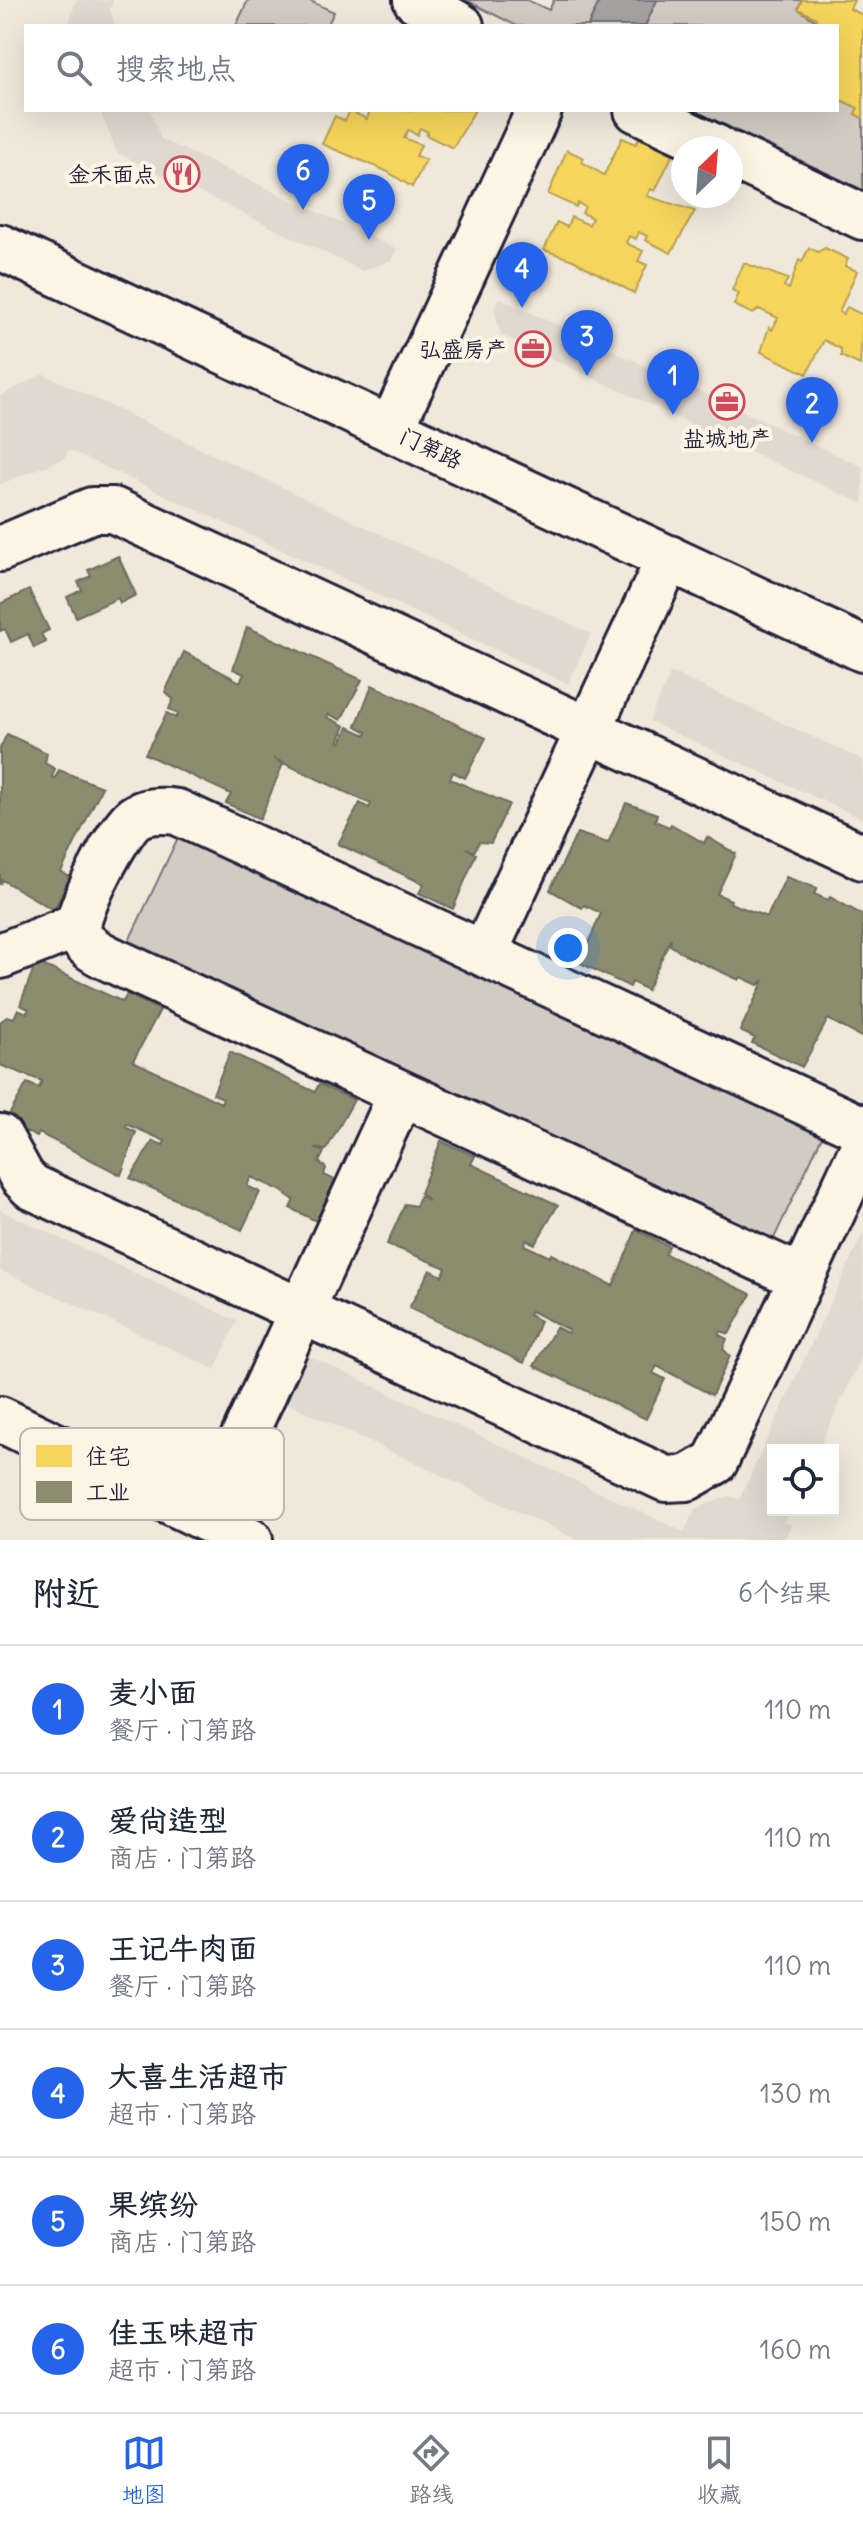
<!DOCTYPE html>
<html lang="zh">
<meta charset="utf-8">
<style>
body{margin:0;font-family:Delius,"LXGW WenKai TC",sans-serif;background:#f6f6f7;color:#1f2937}
.controls{position:absolute;right:24px;bottom:24px;display:grid;overflow:hidden;border-radius:0px;box-shadow:0 8px 32px #0002}
.controls button{width:72px;height:72px;display:grid;place-items:center;padding:0;border:0;border-bottom:2px solid #e0e1e3;background:#fff;color:#1f2937;font:40px sans-serif}
.compass{position:absolute;left:671px;top:136px;width:72px;height:72px;border-radius:50%;background:#fff;box-shadow:0 8px 32px #0002;rotate:25deg}
.you{position:absolute;left:568px;top:948px;width:28px;height:28px;margin:-20px;border:6px solid #fff;border-radius:50%;background:#1a73e8;box-shadow:0 0 0 12px #1a73e833}
.badge{display:grid;place-items:center;width:52px;height:52px;border-radius:50%;background:#2563eb;color:#fff;font-size:26px;font-weight:700}
.pin{position:absolute;translate:-50% -66px;filter:drop-shadow(0 2px 4px #0008)}
.pin::after{content:'';position:absolute;top:42px;width:28px;height:24px;background:inherit;clip-path:polygon(0 0,100% 0,50% 100%)}
.list{margin:0;padding:0;list-style:none}
h2{display:flex;justify-content:space-between;align-items:center;height:104px;margin:0;padding:0 32px;font-size:34px}
h2 small{font-size:26px;font-weight:400;color:#747a83}
.list li{display:grid;grid-template-columns:52px 1fr auto;gap:24px;align-items:center;box-sizing:border-box;height:128px;padding:0 32px;border-top:2px solid #e0e1e3}
.list b{display:block;font-size:30px;white-space:nowrap}
.list p{margin:0;font-size:26px;white-space:nowrap;color:#747a83}
.list em{font-size:26px;font-style:normal;color:#747a83}
.icon{flex:none;width:44px;height:44px;fill:none;stroke:currentColor;stroke-width:2;stroke-linecap:round;stroke-linejoin:round}
.map{position:relative;flex:none;width:863px;height:1540px;overflow:hidden}
.search{position:absolute;background:#fff;box-shadow:0 8px 32px #0002;left:24px;right:24px;top:24px;height:88px;display:flex;align-items:center;gap:20px;box-sizing:border-box;padding:0 28px;border-radius:0px;color:#747a83;font-size:30px}
.sheet{height:872px;background:#fff}
nav{display:flex;justify-content:space-around;align-items:center;box-sizing:border-box;height:112px;border-top:2px solid #e0e1e3;background:#fff;font-size:22px;color:#747a83}
nav a{display:grid;justify-items:center;gap:4px}
nav .on{color:#2563eb}
.map>svg:first-child{display:block}
</style>
<div class="map">
<svg width="863" height="1540" viewBox="0 0 863 1540">
<rect width="100%" height="100%" fill="#efe8db"/>
<filter id="ink" filterUnits="userSpaceOnUse"><feTurbulence type="fractalNoise" baseFrequency=".0125" numOctaves="2"/><feDisplacementMap in="SourceGraphic" scale="16" xChannelSelector="R" yChannelSelector="G"/><feConvolveMatrix kernelMatrix="1 2 1 2 8 2 1 2 1" color-interpolation-filters="sRGB"/></filter>
<g filter="url(#ink)">
<path fill="#e0d9cf" d="M76 0H113L110 10 116 26H68Z
M100 110H150L161 139 397 249 392 260 363 271 117 153Z
M499 298 863 467V504L501 335 494 309Z
M43 374 591 634 568 684 69 450 65 458 0 484V396Z
M671 672 863 760V819L649 721Z
M0 1210 237 1321 215 1369 0 1270Z
M863 1233V1354L818 1450H773V1510H789L784 1522 791 1525 784 1540H578L281 1400 303 1353 684 1532 695 1509 729 1496 739 1500Z"/>
<path fill="#d1cbc3" stroke="#7a767f" stroke-width="2" d="M248 0H308L334 12 327 26H236Z
M466 0H527L549 10 554 0H600L588 26H517Z
M657 0H802L798 9 819 23 817 26H645Z
M837 98 858 108 855 114 863 118V190L693 110H837Z
M182 829 825 1130 769 1249 126 947Z"/>
<path fill="#a6a2a2" stroke="#716f79" stroke-width="2" d="M600 0H657L645 26H588Z"/>
<path fill="#f6d55c" stroke="#b69f52" stroke-width="2" d="M802 0H854L850 9 863 15V118L855 114 858 108 837 98V26H817L816 18 798 9Z
M364 110H475L453 148 426 135 428 132 420 128 417 135 408 130 404 138 421 145 416 156 426 160 412 187 386 171 322 144 335 116 345 121 350 111 367 119 369 113Z
M622 138 636 144 639 138 673 154 655 191 651 189 647 196 695 211 671 253 645 240 647 236 639 232 636 239 629 236 626 243 643 251 638 261 647 265 634 293 573 260 544 250 557 222 567 227 571 217 589 225 592 218 582 213 585 207 578 203 576 207 548 194 567 150 584 158 582 162 604 175Z
M809 248 818 252 825 248 848 259 845 266 857 271 839 312 843 314 847 307 863 315 860 365 841 356V349L824 340 807 374 761 352 769 327 772 330 778 318 759 309 753 314 734 305 739 293 732 290 744 263 788 279 784 286 789 289 799 260 802 262Z"/>
<path fill="#8c8c6e" stroke="#6c6c5f" stroke-width="2" d="M118 556 136 595 120 603 118 598 76 617 67 597 82 590 78 582 91 576 88 570Z
M29 590 49 630 41 634 46 642 34 648 28 634 11 642 5 629 0 631V604Z
M247 627 362 680 341 720 329 714 327 717 345 726 338 742 341 743 348 727 366 735 367 732 356 726 372 685 486 738 465 778 453 772 450 779 509 804 491 843 479 842 474 852 466 848 476 854 453 909 419 893 424 884 338 844 360 803 369 808 371 804 273 758 283 764 260 819 226 803 231 794 145 754 167 713 176 718 178 714 169 709 173 699 165 692 184 652 240 682 244 674 233 669Z
M7 734 47 753 45 763 55 769 52 777 55 778 59 770 102 787 61 872 70 877 54 910 2 880 0 885V748Z
M626 803 657 814 655 821 669 827 671 824 704 843 707 837 736 854 717 894 731 900 730 903 767 917 786 877 817 888 814 894 828 900 830 897 863 915V1038L828 1019 802 1067 752 1043 755 1038 740 1031 764 980 758 985 741 977 739 980 687 956 670 945 671 938 647 990 632 982 630 987 580 963 601 913 584 905 582 908 550 890 577 833 608 843Z
M36 962 123 1002 127 994 160 1010 133 1061 221 1103 223 1098 213 1094 230 1052 315 1092 319 1084 354 1100 326 1150 315 1148 324 1152 319 1162 326 1168 324 1175 337 1181 318 1222 290 1208 294 1200 280 1190 251 1177 247 1186 260 1192 242 1230 130 1178 153 1141 163 1145 165 1141 127 1124 125 1127 136 1132 121 1175 39 1133 37 1137 5 1122 27 1083 39 1088 42 1081 0 1065V1022L8 1016 14 1018 18 1009 27 1013 29 1009 20 1005Z
M441 1141 475 1156 471 1164 558 1205 535 1244 526 1240 524 1245 550 1257 551 1254 613 1286 636 1230 669 1246 665 1254 751 1294 729 1334 721 1331 719 1335 727 1339 723 1349 730 1356 712 1395 657 1366 653 1373 665 1379 646 1419 534 1366 556 1327 567 1333 569 1330 531 1311 529 1315 540 1321 524 1363 409 1308 430 1270 442 1276 446 1268 387 1244 405 1204 416 1206 420 1196 429 1201 420 1193Z"/>
<g fill="none" stroke-linecap="round" stroke-linejoin="round">
<defs>
<path id="minor" d="M416 0 461 26
M637 110 717 148
M731 155 863 217
M0 247 863 649
M391 429 539 110
M0 549 92 510H113L863 857
M484 954 669 558
M0 956 78 925
M863 1129 177 812C163 810 145 810 134 818 119 829 75 913 78 930 82 948 106 957 121 964L802 1278 863 1147
M0 1137 22 1177 32 1187 666 1479 687 1478 715 1462 802 1278
M0 1419 250 1540
M206 1519 401 1094"/>
</defs>
<use href="#minor" stroke="#22223b" stroke-width="50"/>
<use href="#minor" stroke="#fcf5e5" stroke-width="44"/>
</g>
</g>
<defs>
<symbol id="restaurant-ring" viewBox="-11 -11 22 22"><circle r="9.5" fill="#fcf5e5" stroke="#d1495b" stroke-width="1.5"/><path d="M-5-6h1v4h1v-4h1v4h1v-4h1v5L-1.5 .5V6h-2V.5L-5-1ZM5-6V6H3V1.5H1.5Q1.5-4 5-6Z" fill="#d1495b"/></symbol>
<symbol id="office-ring" viewBox="-11 -11 22 22"><circle r="9.5" fill="#fcf5e5" stroke="#d1495b" stroke-width="1.5"/><path d="M-6-3h4V-5.5h4V-3h4V5H-6ZM-1-4.5V-3h2v-1.5ZM-6 0V1H6V0Z" fill="#d1495b"/></symbol>
</defs>
<g fill-rule="evenodd">
<use href="#restaurant-ring" x="162" y="154" width="40" height="40"/>
<use href="#office-ring" x="513" y="329" width="40" height="40"/>
<use href="#office-ring" x="707" y="382" width="40" height="40"/>
</g>
<g text-anchor="middle" dominant-baseline="central" stroke-width="8" stroke-linejoin="round" paint-order="stroke">
<g font-size="22" fill="#22223b" stroke="#fcf5e5" text-anchor="end">
<text x="156" y="174">金禾面点</text>
<text x="507" y="349">弘盛房产</text>
<text x="727" y="438" text-anchor="middle">盐城地产</text>
</g>
<g font-size="22" fill="#22223b" stroke="#fcf5e5">
<text transform="translate(431 448) rotate(25)">门第路</text>
</g>
</g>
<rect x="20" y="1428" width="264" height="92" rx="12" fill="#fcf5e5" stroke="#bbb6b2" stroke-width="2"/>
<rect x="36" y="1445" width="36" height="22" fill="#f6d55c"/>
<rect x="36" y="1481" width="36" height="22" fill="#8c8c6e"/>
<g font-size="22" fill="#22223b">
<text x="86" y="1464">住宅</text>
<text x="86" y="1500">工业</text>
</g>
</svg>
<div class="controls">
<button><svg class="icon" aria-label="locate" viewBox="0 0 24 24"><circle cx="12" cy="12" r="6"/><path d="M12 2v4M12 18v4M2 12h4M18 12h4"/></svg></button>
</div>
<svg class="compass" viewBox="-18 -18 36 36"><path d="M0-13l5 13h-10z" fill="#e53935"/><path d="M0 13l5-13h-10z" fill="#747a83"/></svg>
<div class="you"></div>
<div class="pin badge" style="left:673px;top:415px">1</div>
<div class="pin badge" style="left:812px;top:443px">2</div>
<div class="pin badge" style="left:587px;top:376px">3</div>
<div class="pin badge" style="left:522px;top:308px">4</div>
<div class="pin badge" style="left:369px;top:240px">5</div>
<div class="pin badge" style="left:303px;top:210px">6</div>
<div class="search"><svg class="icon" aria-label="search" viewBox="0 0 24 24"><circle cx="10" cy="10" r="6"/><path d="M15 15l6 6"/></svg>搜索地点</div>
</div>
<section class="sheet">
<h2>附近<small>6个结果</small></h2>
<ul class="list">
<li><span class="badge">1</span><div><b>麦小面</b><p>餐厅 · 门第路</p></div><em>110 m</em></li>
<li><span class="badge">2</span><div><b>爱尚造型</b><p>商店 · 门第路</p></div><em>110 m</em></li>
<li><span class="badge">3</span><div><b>王记牛肉面</b><p>餐厅 · 门第路</p></div><em>110 m</em></li>
<li><span class="badge">4</span><div><b>大喜生活超市</b><p>超市 · 门第路</p></div><em>130 m</em></li>
<li><span class="badge">5</span><div><b>果缤纷</b><p>商店 · 门第路</p></div><em>150 m</em></li>
<li><span class="badge">6</span><div><b>佳玉味超市</b><p>超市 · 门第路</p></div><em>160 m</em></li>
</ul>
</section>
<nav>
<a class="on"><svg class="icon" aria-label="map" viewBox="0 0 24 24"><path d="M3 6l6-2 6 2 6-2v14l-6 2-6-2-6 2zM9 4v14M15 6v14"/></svg>地图</a>
<a><svg class="icon" aria-label="directions" viewBox="0 0 24 24"><path d="M12 3l9 9-9 9-9-9zM9 14v-3h6M13 9l2 2-2 2"/></svg>路线</a>
<a><svg class="icon" aria-label="saved" viewBox="0 0 24 24"><path d="M7 4h10v16l-5-4-5 4z"/></svg>收藏</a>
</nav>
